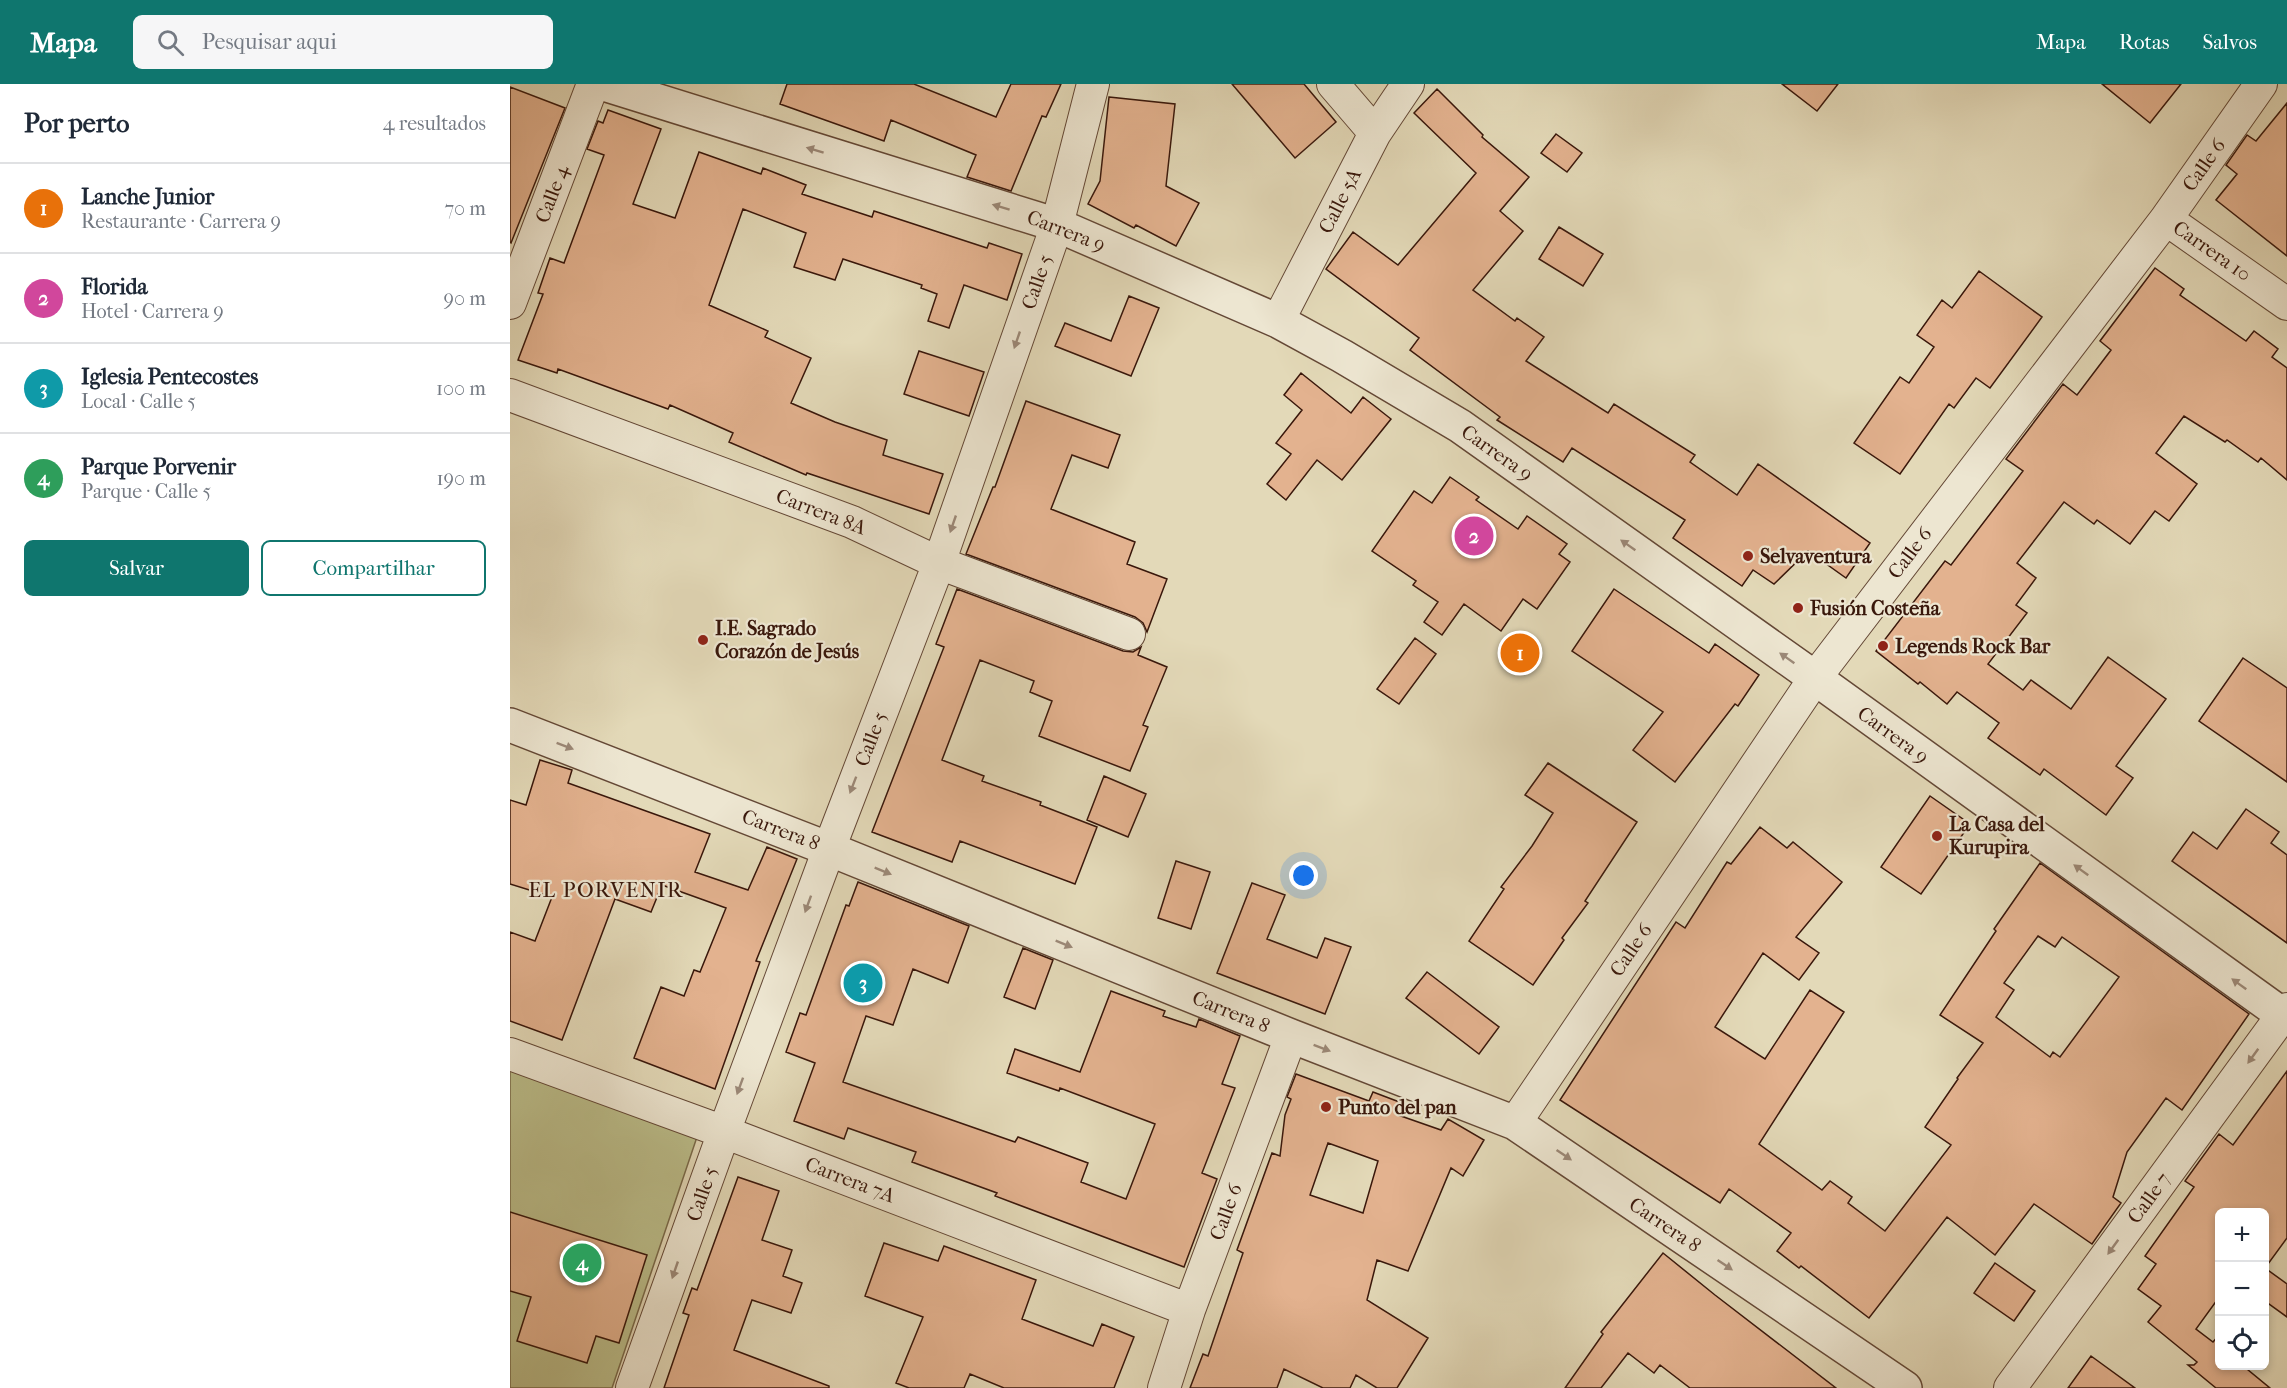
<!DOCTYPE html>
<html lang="pt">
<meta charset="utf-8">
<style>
body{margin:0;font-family:"IM FELL French Canon",serif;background:#f6f6f7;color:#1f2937}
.controls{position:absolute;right:18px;bottom:18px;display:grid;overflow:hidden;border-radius:9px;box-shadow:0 3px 9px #0003}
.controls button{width:54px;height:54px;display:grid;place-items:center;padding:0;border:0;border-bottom:2px solid #e0e1e3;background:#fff;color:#1f2937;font:30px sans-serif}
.you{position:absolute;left:794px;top:792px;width:21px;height:21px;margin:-15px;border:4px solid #fff;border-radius:50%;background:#1a73e8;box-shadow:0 0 0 9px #1a73e833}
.badge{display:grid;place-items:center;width:39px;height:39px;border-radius:50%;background:#0f766e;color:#fff;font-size:20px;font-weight:700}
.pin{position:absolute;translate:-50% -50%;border:3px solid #fff;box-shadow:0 2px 6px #0006}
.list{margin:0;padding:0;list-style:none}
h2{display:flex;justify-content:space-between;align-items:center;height:78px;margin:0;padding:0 24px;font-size:26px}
h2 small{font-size:20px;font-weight:400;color:#747a83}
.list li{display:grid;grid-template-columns:39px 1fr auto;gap:18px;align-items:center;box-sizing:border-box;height:90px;padding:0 24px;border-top:2px solid #e0e1e3}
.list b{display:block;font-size:22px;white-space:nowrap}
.list p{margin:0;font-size:20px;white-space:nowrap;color:#747a83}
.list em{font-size:20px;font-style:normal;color:#747a83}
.actions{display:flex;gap:12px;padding:18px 24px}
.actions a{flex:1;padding:14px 0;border:2px solid #0f766e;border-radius:9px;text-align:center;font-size:21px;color:#0f766e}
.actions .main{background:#0f766e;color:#fff}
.icon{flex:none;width:33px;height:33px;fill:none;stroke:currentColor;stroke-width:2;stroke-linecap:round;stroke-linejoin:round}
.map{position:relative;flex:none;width:1777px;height:1304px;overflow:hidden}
header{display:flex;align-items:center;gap:36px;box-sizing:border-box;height:84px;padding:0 30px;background:#0f766e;color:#fff}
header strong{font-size:28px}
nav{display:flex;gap:33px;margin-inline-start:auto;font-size:21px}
.search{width:420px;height:54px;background:#f6f6f7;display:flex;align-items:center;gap:15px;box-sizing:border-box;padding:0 21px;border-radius:9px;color:#747a83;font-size:22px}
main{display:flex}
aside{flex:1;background:#fff}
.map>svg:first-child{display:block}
</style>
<header>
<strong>Mapa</strong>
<div class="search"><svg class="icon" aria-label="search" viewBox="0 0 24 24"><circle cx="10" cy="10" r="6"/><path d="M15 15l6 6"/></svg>Pesquisar aqui</div>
<nav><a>Mapa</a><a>Rotas</a><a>Salvos</a></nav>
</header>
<main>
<aside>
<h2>Por perto<small>4 resultados</small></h2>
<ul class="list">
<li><span class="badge" style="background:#e8710a">1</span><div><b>Lanche Junior</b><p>Restaurante · Carrera 9</p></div><em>70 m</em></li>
<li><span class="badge" style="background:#d1479c">2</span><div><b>Florida</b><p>Hotel · Carrera 9</p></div><em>90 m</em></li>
<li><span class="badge" style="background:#0f9aa8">3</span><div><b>Iglesia Pentecostes</b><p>Local · Calle 5</p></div><em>100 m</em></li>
<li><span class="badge" style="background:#2e9e5b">4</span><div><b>Parque Porvenir</b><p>Parque · Calle 5</p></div><em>190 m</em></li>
</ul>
<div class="actions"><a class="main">Salvar</a><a>Compartilhar</a></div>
</aside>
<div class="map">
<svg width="1777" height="1304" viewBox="0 0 1777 1304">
<rect width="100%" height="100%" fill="#e3d9b8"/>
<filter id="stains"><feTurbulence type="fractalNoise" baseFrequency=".00333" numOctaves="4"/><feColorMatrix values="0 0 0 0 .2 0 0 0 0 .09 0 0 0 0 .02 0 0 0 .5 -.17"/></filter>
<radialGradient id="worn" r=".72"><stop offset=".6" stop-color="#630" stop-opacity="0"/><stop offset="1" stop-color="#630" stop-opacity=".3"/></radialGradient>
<path fill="#bbbd8a" stroke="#7a6a4a" stroke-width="1.5" d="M0 984 187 1053 102 1304H0Z"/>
<path fill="#e3b28f" stroke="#39170b" stroke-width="1.5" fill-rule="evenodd" d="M277 0H404L486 33 501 0H551L536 33 532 32 501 107 457 93 466 71 381 36 374 57 270 20Z
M722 0H794L826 38 785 74Z
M1272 0H1328L1307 27Z
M1592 0H1671L1640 39Z
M0 3 55 24 1 159 0 158Z
M927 5 973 51 972 53 1019 93 990 127 1013 147 963 206 1005 237 1007 234 1034 253 1016 277 1098 329 1104 320 1185 371 1180 378 1227 411 1248 380 1360 459 1336 494 1298 467 1264 500 1243 486 1232 502 1163 454 1175 436 1062 364 1053 378 987 336 990 333 900 266 909 254 816 185 843 148 888 181 966 89 904 29Z
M599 13 665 20 656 102 689 119 666 162 626 141 624 144 578 120 590 97Z
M1777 19V172L1706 116 1727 90 1716 81 1737 51 1746 57Z
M98 26 151 45 123 120 165 134 189 68 251 90 253 84 296 101 292 110 362 133 364 127 477 164 479 159 512 170 497 216 454 201 439 244 418 237 427 210 411 204 412 201 333 175 325 196 284 183 296 149 233 125 199 221 258 247 255 253 301 274 281 319 325 338 377 356 373 371 433 390 419 430 297 389 296 391 219 358 223 349 160 321 158 325 48 285 47 289 8 276 33 210 28 209 40 174 54 179 94 71 77 65 88 37 93 39Z
M1046 50 1072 69 1057 88 1031 69Z
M1049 143 1093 170 1073 202 1029 175Z
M1645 184 1674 205 1670 211 1736 257 1744 247 1768 265 1762 273 1777 284V396L1751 374 1748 378 1717 356 1715 358 1674 332 1646 369 1687 400 1659 437 1645 427 1620 460 1587 436 1584 440 1554 418 1507 479 1526 494 1506 521 1517 529 1478 580 1513 606 1521 596 1561 625 1598 573 1656 615 1606 682 1623 694 1596 731 1534 685 1530 691 1478 654 1489 639 1447 608 1437 620 1410 598 1408 600 1366 567 1435 477 1441 481 1513 387 1496 375 1553 300 1567 311 1601 266 1590 257Z
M1469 187 1532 233 1480 304 1466 294 1444 324 1439 320 1390 390 1344 359 1390 293 1399 299 1424 263 1407 251 1432 216 1442 224Z
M619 212 649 224 621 292 545 262 555 239 601 257Z
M409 267 474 288 459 332 394 310Z
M791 289 841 329 853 313 881 335 832 396 807 376 776 416 757 400 781 370 766 359 792 326 774 311Z
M516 317 610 351 598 384 562 371 541 425 625 458 617 480 657 495 637 548 633 539 625 533 456 470 483 403H485Z
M940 393 969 413 966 416 1008 445 1017 432 1057 460 1049 470 1060 478 1027 525 1013 515 991 547 954 520 932 551 914 538 928 518 903 501 906 497 862 467 904 407 922 419Z
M447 505 613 567 623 568 631 563 628 571 657 583 633 641 638 643 620 687 529 652 542 617 520 608 524 597 470 576 432 676 474 692 472 697 531 718 530 721 587 743 565 800 450 757 442 778 362 748 434 563 426 560Z
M1104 505 1199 569 1205 560 1249 591 1228 622 1225 620 1165 698 1123 666 1153 628 1062 567Z
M905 554 926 570 889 620 867 605Z
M1733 574 1777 604V698L1689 637Z
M30 676 62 686 58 699 200 750 185 788 238 806 257 763 287 775 246 877 250 878 205 1005 124 974 151 903 174 912 184 886 190 888 216 824 152 801 141 828 105 815 52 956 0 937V848L25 857 42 813 0 800V716L16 721Z
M1038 679 1127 738 1075 817 1078 819 1052 854 1054 856 1023 901 959 857 994 805 991 803 1022 762 1043 729 1015 711Z
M594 692 636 710 618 753 577 736Z
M1420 712 1460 740 1411 810 1371 783Z
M1736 725 1769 748 1761 759 1777 771V859L1662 777 1683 748 1707 765Z
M1250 743 1277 764 1283 758 1332 798 1286 853 1309 869 1289 896 1253 869 1205 943 1255 975 1300 906 1334 928 1249 1060 1312 1106 1320 1097 1342 1113 1338 1119 1375 1147 1441 1061 1415 1043 1448 995 1447 994 1473 959 1430 931 1486 847 1484 845 1530 779 1739 930 1672 1026 1656 1014 1617 1068 1603 1113 1611 1119 1582 1160 1524 1120 1485 1171 1437 1133 1359 1234 1291 1182 1289 1184 1267 1167 1281 1149 1219 1105 1210 1119 1050 1016 1166 838 1175 844 1217 778 1221 780ZM1528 852 1545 863 1552 853 1609 893 1550 973 1543 968 1540 973 1486 933 1504 906 1494 899Z
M666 777 700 788 681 845 648 834Z
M348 798 459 842 438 899 403 885 383 941 356 932 333 998 505 1058 508 1053 578 1079 571 1098 616 1115 645 1040 550 1004 549 1007 497 989 505 965 570 988 601 907 655 927 653 932 686 943 689 935 730 952 712 1000 725 1004 692 1089 707 1095 674 1183 485 1112 487 1109 402 1078 406 1068 338 1044 334 1055 284 1037 305 979 276 968 290 929 296 931 336 821 339 822Z
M742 799 775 811 757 855 807 874 815 854 841 863 815 930 707 889Z
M513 864 543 876 525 925 494 913Z
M917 888 989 943 969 970 896 914Z
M1777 987V1154L1755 1184 1777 1200V1233L1755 1217V1128H1710V1212L1686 1245 1703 1258 1710 1250V1281H1732L1760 1304H1706L1678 1281H1684L1687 1278 1638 1238 1651 1222 1628 1205 1646 1180 1635 1172 1684 1103 1675 1097 1709 1050 1723 1061Z
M786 990 859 1017 863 1008 892 1019 888 1031 931 1046 938 1035 974 1056 953 1092 941 1084 898 1187 867 1176 857 1216 918 1254 887 1304H867L846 1291 840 1304H813L774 1285 767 1304H680L693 1270 698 1272 733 1169 727 1166 762 1069 770 1072 775 1031 781 1015 777 1013ZM818 1059 868 1077 853 1129 800 1111Z
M228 1093 269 1107 252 1156 282 1166 273 1192 292 1199 281 1229 242 1216 224 1266 319 1302V1304H154L179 1231 173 1229 182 1204 187 1206Z
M0 1128 137 1171 109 1259 86 1252 77 1279 7 1257 21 1213 0 1207Z
M374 1159 428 1177 434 1162 526 1196 512 1235 583 1262 592 1240 624 1253 604 1304H494L460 1290 454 1304H399L386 1299 413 1233 355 1212Z
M1153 1169 1205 1211 1326 1304H1180L1150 1281 1144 1289 1118 1269 1091 1304H1055L1093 1250 1091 1248Z
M1485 1179 1525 1207 1504 1237 1464 1209Z
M1581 1272 1625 1304H1558Z"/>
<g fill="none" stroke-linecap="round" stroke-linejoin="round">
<defs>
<path id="minor" d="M823 0 865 49
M1656 135 1777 220
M0 219 83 0
M768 237 865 49 898 0
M0 311 342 438 429 479 619 550
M0 970 214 1048 679 1226
M1005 1039 1305 594 1656 135 1751 0
M122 1304 214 1048 319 765 429 479 547 141 583 0
M654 1304 679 1226 781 952
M1500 1304 1777 925"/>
<path id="tertiary" d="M94 0 547 141 768 237 832 272 950 342 1305 594 1777 934
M0 641 319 765 781 952 1005 1039 1395 1304"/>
</defs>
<use href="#minor" stroke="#644836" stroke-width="34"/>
<use href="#tertiary" stroke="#644836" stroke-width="36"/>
<use href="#minor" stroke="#ede6d1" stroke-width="32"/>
<use href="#tertiary" stroke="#ede6d1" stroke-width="33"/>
</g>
<defs><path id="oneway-solid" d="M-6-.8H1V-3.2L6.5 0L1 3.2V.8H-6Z" transform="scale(1.5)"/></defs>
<g fill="#9c8978">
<use href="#oneway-solid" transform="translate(305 66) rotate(-163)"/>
<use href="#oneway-solid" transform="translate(491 123) rotate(-163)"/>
<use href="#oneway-solid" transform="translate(507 256) rotate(109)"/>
<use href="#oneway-solid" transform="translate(443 440) rotate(109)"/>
<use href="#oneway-solid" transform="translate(1118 461) rotate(-145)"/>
<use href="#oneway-solid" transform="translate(1277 574) rotate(-145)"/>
<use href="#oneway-solid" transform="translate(55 662) rotate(21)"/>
<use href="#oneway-solid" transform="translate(343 701) rotate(111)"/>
<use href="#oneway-solid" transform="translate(1571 786) rotate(-144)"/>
<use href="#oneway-solid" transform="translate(373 787) rotate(22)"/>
<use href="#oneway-solid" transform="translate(298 820) rotate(110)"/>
<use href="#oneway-solid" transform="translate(554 860) rotate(22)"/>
<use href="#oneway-solid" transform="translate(1729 900) rotate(-144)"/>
<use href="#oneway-solid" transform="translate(812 964) rotate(21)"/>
<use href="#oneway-solid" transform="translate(1743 972) rotate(126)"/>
<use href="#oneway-solid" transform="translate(230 1002) rotate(110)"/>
<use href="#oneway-solid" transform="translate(1054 1071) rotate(34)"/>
<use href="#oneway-solid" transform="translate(1603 1163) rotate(126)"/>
<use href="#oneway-solid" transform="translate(1215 1181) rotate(34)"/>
<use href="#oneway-solid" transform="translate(165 1186) rotate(109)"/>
</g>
<g fill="#8f2418" stroke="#ede6d1" stroke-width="2">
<circle cx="1238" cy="472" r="6"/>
<circle cx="1288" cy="524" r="6"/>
<circle cx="193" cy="556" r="6"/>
<circle cx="1373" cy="562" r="6"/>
<circle cx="1427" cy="752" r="6"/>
<circle cx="816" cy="1023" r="6"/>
</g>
<g text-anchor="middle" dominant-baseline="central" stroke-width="4.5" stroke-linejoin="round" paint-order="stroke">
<g font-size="20" fill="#39170b" stroke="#ede6d1">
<text transform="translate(1694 81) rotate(-55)">Calle 6</text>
<text transform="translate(42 110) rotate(-69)">Calle 4</text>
<text transform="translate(830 117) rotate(-63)">Calle 5A</text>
<text transform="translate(556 147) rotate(21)">Carrera 9</text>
<text transform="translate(1702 167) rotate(35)">Carrera 10</text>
<text transform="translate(527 198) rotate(-71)">Calle 5</text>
<text transform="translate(987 369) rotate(35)">Carrera 9</text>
<text transform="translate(311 428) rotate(21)">Carrera 8A</text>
<text transform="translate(1400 469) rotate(-53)">Calle 6</text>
<text transform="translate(1383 651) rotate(36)">Carrera 9</text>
<text transform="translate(361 655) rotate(-69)">Calle 5</text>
<text transform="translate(271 746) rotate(21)">Carrera 8</text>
<text transform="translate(1121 866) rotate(-56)">Calle 6</text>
<text transform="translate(721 928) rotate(22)">Carrera 8</text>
<text transform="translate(340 1096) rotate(21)">Carrera 7A</text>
<text transform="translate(192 1110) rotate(-71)">Calle 5</text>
<text transform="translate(1639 1114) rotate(-54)">Calle 7</text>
<text transform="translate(716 1128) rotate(-70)">Calle 6</text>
<text transform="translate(1155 1141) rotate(34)">Carrera 8</text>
</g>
<g font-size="20" font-weight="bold" fill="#39170b" stroke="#ede6d1" text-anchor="start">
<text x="1250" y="472">Selvaventura</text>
<text x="1300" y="524">Fusión Costeña</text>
<text x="205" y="544">I.E. Sagrado<tspan x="205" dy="23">Corazón de Jesús</tspan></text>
<text x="1385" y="562">Legends Rock Bar</text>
<text x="1439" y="740">La Casa del<tspan x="1439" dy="23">Kurupira</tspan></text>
<text x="828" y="1023">Punto del pan</text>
</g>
<g font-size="21" letter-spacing="1.5" fill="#39170b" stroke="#ede6d1">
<text x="96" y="806">EL PORVENIR</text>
</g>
</g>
<rect width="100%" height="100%" filter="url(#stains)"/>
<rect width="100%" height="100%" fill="url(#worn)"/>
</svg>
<div class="controls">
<button>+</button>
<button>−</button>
<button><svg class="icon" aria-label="locate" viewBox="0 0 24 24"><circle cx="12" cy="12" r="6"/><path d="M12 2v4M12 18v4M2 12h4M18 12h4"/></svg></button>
</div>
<div class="you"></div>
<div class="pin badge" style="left:1010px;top:569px;background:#e8710a">1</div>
<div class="pin badge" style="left:964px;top:452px;background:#d1479c">2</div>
<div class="pin badge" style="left:353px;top:899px;background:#0f9aa8">3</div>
<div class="pin badge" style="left:72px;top:1179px;background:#2e9e5b">4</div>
</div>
</main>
